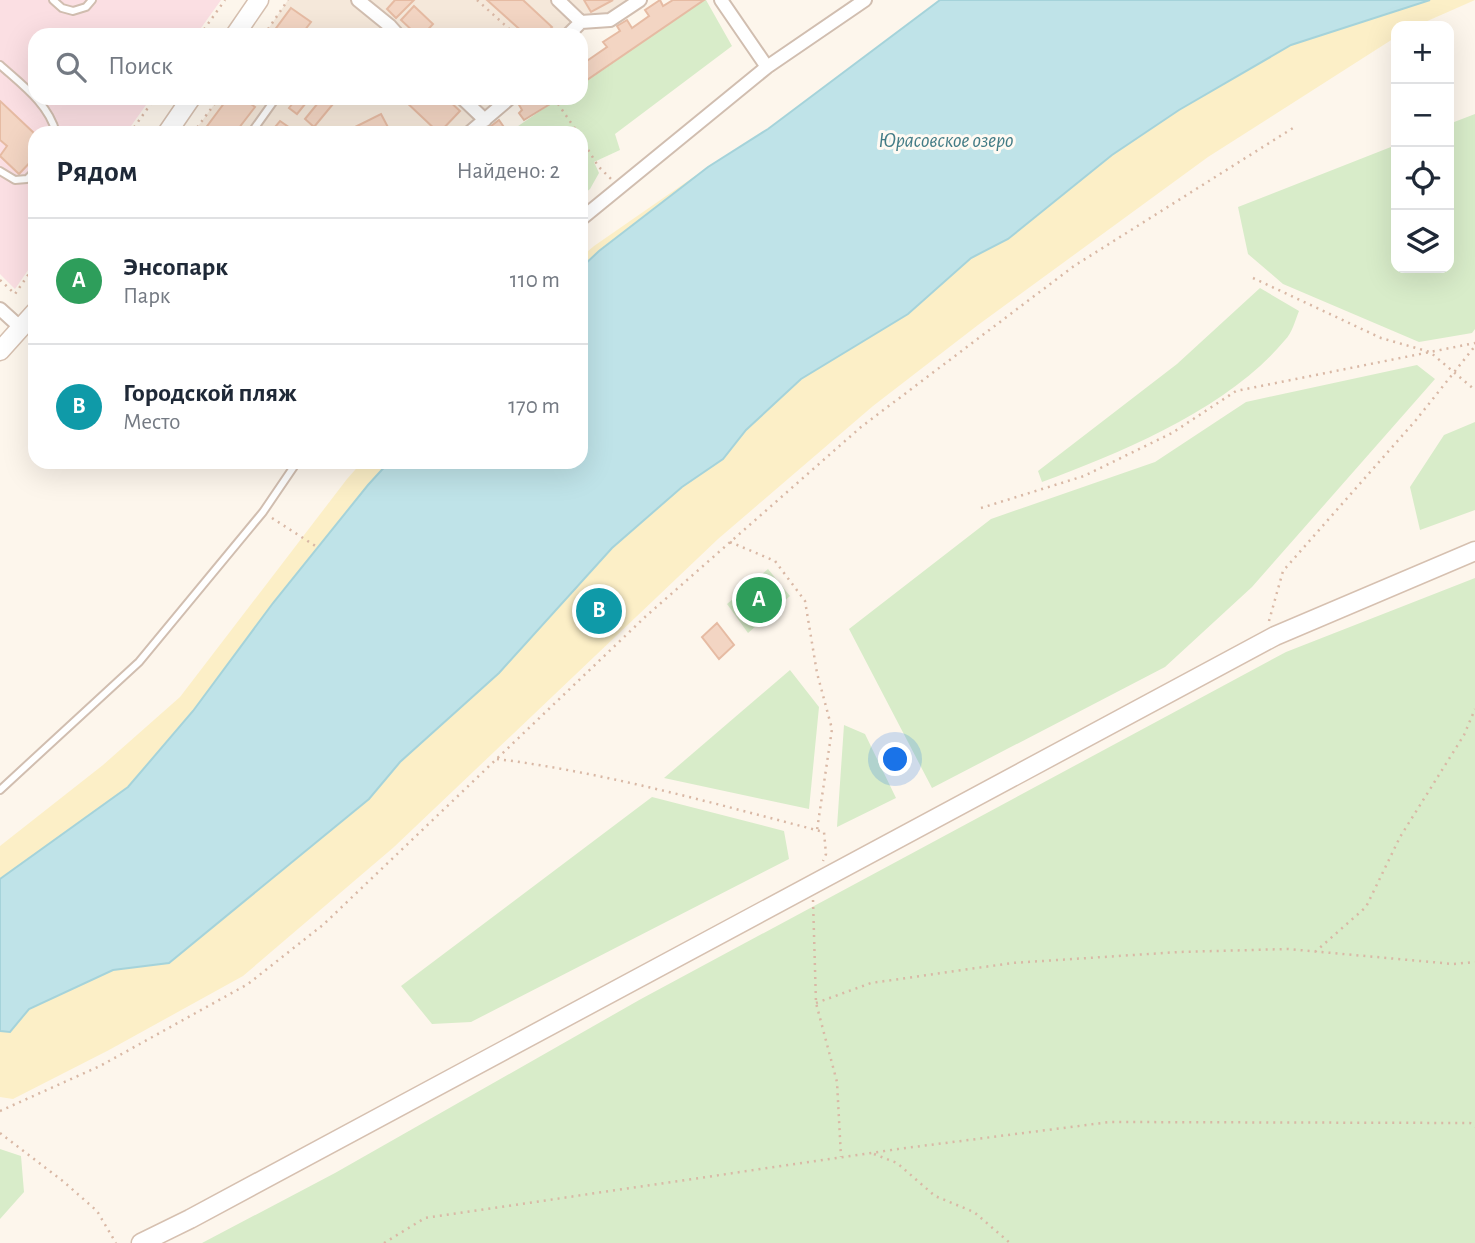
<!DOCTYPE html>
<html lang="ru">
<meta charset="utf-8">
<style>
body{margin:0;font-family:"Alegreya Sans",sans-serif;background:#f6f6f7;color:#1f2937}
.controls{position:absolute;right:21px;top:21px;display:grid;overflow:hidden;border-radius:14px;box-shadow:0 7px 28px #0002}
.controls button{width:63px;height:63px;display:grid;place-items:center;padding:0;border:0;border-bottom:2px solid #e0e1e3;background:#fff;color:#1f2937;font:35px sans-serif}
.you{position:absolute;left:896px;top:760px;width:24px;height:24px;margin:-18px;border:5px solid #fff;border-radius:50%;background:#1a73e8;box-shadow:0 0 0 10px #1a73e833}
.badge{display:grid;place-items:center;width:46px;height:46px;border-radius:50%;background:#b45309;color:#fff;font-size:23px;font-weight:700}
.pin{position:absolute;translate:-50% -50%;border:4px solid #fff;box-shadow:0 2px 7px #0006}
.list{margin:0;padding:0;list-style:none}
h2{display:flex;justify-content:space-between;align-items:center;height:91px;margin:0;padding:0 28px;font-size:30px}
h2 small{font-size:23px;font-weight:400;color:#747a83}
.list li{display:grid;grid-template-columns:46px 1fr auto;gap:21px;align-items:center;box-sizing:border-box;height:126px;padding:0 28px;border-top:2px solid #e0e1e3}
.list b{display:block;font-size:26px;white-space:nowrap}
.list p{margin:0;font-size:23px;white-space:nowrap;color:#747a83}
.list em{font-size:23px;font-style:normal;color:#747a83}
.icon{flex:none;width:38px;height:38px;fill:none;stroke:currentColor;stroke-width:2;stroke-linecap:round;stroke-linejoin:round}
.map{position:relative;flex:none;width:1475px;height:1243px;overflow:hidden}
.search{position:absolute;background:#fff;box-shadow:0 7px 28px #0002;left:28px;top:28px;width:560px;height:77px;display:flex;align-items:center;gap:18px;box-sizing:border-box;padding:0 24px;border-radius:21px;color:#747a83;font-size:26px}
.panel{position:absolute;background:#fff;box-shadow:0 7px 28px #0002;left:28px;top:126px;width:560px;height:343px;border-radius:21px}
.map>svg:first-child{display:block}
</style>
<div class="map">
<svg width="1475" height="1243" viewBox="0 0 1475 1243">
<rect width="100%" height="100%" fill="#fdf6ec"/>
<path fill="#f5e8da" d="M288 0H640L625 12 581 22 568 35H264Z
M219 98H510L469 133H193Z"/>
<path fill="#fbdfe3" d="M0 0H221L196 35H35V98H151L126 133H35V260L15 289 0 274Z"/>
<path fill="#d8ecc9" d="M704 0H706L732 46 615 134 620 150 594 162 599 173 590 189 581 196V133H508L559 98H581V84Z
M1475 114V329L1472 333 1419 342 1283 284 1248 254 1238 207 1396 145V268H1449V124Z
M1260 288 1299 311C1295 321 1292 333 1285 340 1229 408 1123 452 1042 482L1038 471 1177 364Z
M1417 365 1435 379 1252 587 1165 667 932 788 849 629 991 519 1155 462 1246 402Z
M1475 422V510L1420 530 1410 487 1444 435Z
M768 569 790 596 748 633 727 604Z
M1475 578V1243H202L335 1173 641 999 1286 652Z
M790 670 819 707 809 809 664 778Z
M844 725 865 734 896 798 837 827Z
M652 797 784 831 789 859 471 1022 432 1024 401 986Z
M0 1149 21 1156 24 1192 0 1219Z"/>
<path fill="#fcefc7" d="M1430 0H1475L1416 26H1396V37L1208 157 978 325 873 406 718 539 394 847 243 976 109 1050 13 1099 0 1097V1031L10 1032 29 1009 113 970 169 963 369 799 400 762 499 673 612 548 682 487 723 459 746 430 801 379 908 314 971 258 1008 239 1112 155 1179 110 1291 45Z
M708 167 599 251 581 268V257L594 246Z
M362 462H389L368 485 273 603 203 699 128 787 0 879V846L103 765 180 697 347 479Z"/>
<path fill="#bfe3e8" stroke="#a5d3da" stroke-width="2" d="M940 0H1430L1291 45 1179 110 1112 155 1008 239 971 258 908 314 801 379 746 430 723 459 682 487 612 548 499 673 400 762 369 799 169 963 113 970 29 1009 10 1032 0 1031V879L128 787 193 711 273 603 368 485 389 462H581V268L599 251 708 167 768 129Z"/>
<path fill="#f3d5c3" stroke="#e6bba3" stroke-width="2" d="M395 0H414L396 18 387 9Z
M487 0H523L552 27 545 35H526Z
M584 0H613L591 12Z
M660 0 663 6 673 0H704L581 84V65L607 47 603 42 620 31 617 26 627 20 632 28 649 16 645 10Z
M414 6 433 24 423 35H417L401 20Z
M291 8 311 22 301 35H271Z
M228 98H243L255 107 235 133H202Z
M297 98H310L297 114 289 108Z
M322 98H338L314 127 305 119Z
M406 98H446L460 111 439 133 404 100Z
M526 98H553L555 101 524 120 519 113 522 110 518 103Z
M0 101 35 134V157L19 174 0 156 7 146 0 140Z
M381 114 390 131 353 133 351 129Z
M499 120 508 133H482Z
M280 121 290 128 286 133H270Z
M717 623 734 645 719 659 702 637Z"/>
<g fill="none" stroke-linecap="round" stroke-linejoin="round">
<defs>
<path id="service" d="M53 0 62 8 73 11 86 7 92 0
M0 65C21 84 49 104 56 133
M251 133 276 98
M0 171 15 180 27 179 35 171
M0 790 139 662 263 512 297 462"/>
<path id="minor" d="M358 0 390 26 398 35
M558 0 581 22
M721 0 767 67
M568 35 581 22 610 20 640 0
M462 98 485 120
M469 133 510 98
M581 219 767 67 865 0
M0 309 21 328"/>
<path id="secondary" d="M235 35 259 0
M167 133 191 98
M0 351 35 312
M141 1243 190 1219 1275 636 1475 551"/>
</defs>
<use href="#service" stroke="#d1beb0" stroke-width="10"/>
<use href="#minor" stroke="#d1beb0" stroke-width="16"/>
<use href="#secondary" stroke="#d6c0b0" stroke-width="21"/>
<path stroke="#d9b8a5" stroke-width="2.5" stroke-dasharray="2 5" stroke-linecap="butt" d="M477 0 516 35
M200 35 225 0
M264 35 288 0
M554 98 578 133
M130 133 155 98
M193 133 219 98
M581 138 598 166 612 180
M1253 278 1381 338 1430 352 1475 390
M0 280 15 294 35 265
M981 508 1084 476 1172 433 1236 391 1475 343
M272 518 317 547
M730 542 775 561 805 601 817 673 832 729 817 830
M1269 621 1283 571 1416 420 1475 346
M497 759C609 773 715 804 824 832L826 854 823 861
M813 900 816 1003 837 1082 841 1157
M1315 952 1366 907 1400 837 1464 735 1475 709
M816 1003 871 983 1012 963 1179 952 1288 949 1453 964 1475 962
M0 1111 100 1066 248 984 324 924 645 617 861 427 1074 266 1293 128
M0 1133 64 1182 97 1211 116 1243
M874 1154 897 1163 935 1196 974 1212 1010 1243
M384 1243 425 1218 898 1149 1110 1122 1470 1123 1475 1127"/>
<use href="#service" stroke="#fff" stroke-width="6"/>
<use href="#minor" stroke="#fff" stroke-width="12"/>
<use href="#secondary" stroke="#fff" stroke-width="18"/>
</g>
<g text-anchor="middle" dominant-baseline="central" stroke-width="6" stroke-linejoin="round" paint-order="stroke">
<g font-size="21" font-style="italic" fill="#437c86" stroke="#fffaf3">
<text x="946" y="140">Юрасовское озеро</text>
</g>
</g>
</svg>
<div class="controls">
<button>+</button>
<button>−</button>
<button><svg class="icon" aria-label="locate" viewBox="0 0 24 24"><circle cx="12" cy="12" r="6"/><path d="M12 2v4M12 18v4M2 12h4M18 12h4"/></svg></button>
<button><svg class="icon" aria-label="layers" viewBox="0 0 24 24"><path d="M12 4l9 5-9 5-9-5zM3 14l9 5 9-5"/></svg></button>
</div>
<div class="you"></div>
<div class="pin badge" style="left:759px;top:600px;background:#2e9e5b">A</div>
<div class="pin badge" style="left:599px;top:611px;background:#0f9aa8">B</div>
<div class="search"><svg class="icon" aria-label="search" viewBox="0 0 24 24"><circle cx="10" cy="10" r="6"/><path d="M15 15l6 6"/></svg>Поиск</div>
<section class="panel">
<h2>Рядом<small>Найдено: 2</small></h2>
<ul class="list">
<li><span class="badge" style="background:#2e9e5b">A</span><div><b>Энсопарк</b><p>Парк</p></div><em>110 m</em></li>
<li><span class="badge" style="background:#0f9aa8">B</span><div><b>Городской пляж</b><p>Место</p></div><em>170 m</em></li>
</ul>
</section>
</div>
